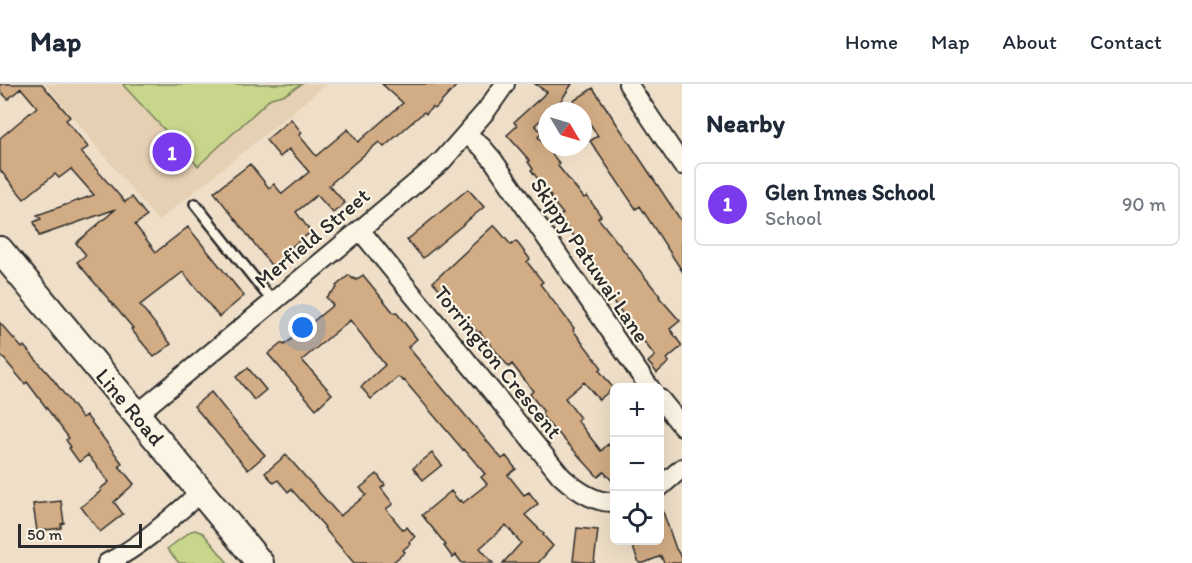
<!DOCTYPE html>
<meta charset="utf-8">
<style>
body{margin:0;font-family:Itim,sans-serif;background:#f6f6f7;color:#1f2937}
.controls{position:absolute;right:18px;bottom:18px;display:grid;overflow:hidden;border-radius:9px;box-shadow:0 6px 24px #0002}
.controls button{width:54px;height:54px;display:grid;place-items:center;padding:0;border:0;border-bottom:2px solid #e0e1e3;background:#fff;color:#1f2937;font:30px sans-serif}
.compass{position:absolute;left:538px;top:18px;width:54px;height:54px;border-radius:50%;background:#fff;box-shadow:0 6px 24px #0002;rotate:128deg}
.scale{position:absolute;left:18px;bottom:15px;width:124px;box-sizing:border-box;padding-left:6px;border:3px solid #2b2b2b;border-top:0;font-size:16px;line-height:21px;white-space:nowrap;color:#2b2b2b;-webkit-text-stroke:4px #fcf5e5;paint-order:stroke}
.you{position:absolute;left:303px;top:244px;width:21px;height:21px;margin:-15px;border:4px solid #fff;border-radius:50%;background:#1a73e8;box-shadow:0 0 0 9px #1a73e833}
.badge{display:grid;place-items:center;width:39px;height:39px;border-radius:50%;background:#7c3aed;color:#fff;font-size:20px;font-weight:700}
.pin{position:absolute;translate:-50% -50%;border:3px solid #fff;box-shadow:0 2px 6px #0006}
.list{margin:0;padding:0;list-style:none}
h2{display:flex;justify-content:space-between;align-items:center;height:78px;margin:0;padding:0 24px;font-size:26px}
h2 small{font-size:20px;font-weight:400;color:#747a83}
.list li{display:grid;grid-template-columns:39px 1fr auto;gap:18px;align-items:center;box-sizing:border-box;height:84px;margin:0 12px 12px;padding:0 12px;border:2px solid #e0e1e3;border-radius:9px}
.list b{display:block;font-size:22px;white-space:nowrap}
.list p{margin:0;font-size:20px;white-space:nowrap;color:#747a83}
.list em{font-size:20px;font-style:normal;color:#747a83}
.icon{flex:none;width:33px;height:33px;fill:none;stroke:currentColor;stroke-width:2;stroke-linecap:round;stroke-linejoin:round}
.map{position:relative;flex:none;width:682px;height:479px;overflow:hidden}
header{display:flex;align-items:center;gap:36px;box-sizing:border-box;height:84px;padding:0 30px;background:#fff;border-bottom:2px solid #e0e1e3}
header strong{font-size:28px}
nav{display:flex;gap:33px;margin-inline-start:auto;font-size:21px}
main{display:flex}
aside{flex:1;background:#fff}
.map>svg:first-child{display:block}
</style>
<header>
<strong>Map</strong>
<nav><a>Home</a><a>Map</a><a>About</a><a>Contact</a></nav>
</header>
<main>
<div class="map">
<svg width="682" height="479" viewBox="0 0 682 479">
<rect width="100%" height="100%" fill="#efdfc8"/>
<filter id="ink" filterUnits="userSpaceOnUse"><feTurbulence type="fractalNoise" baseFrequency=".0167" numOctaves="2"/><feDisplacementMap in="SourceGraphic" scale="12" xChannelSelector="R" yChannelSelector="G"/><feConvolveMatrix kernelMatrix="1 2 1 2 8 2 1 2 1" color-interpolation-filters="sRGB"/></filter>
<g filter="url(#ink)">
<path fill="#e6d0b4" d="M45 0H327L158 137Z"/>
<path fill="#c7d68a" stroke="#79805a" stroke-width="1.5" d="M125 0H302L286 10 271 14 198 82 123 1Z
M195 446 203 449 228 479H179L167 465 191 447Z"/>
<path fill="#d2ac84" stroke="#2b2b2b" stroke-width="1.5" d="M0 0H42L70 33 66 36 88 63 81 68 125 118 132 113 147 132 135 141 156 168 188 143 244 212 219 233 183 188 140 221 171 260 154 273 131 245 133 244 77 178 86 171 76 159 116 125 39 152 34 138 41 135 37 131 94 111 71 85 59 94 55 90 24 115 0 86V54L37 23 21 4 8 15 0 7Z
M382 0H458L435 25 432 23 426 30 424 28 384 63 379 58 329 101 345 119 333 129 317 111 296 128 311 148 286 167 290 172 274 185 214 108 250 80 269 104 274 100 282 110 309 88 289 65 280 73 266 56 291 35 302 49 299 51 316 72 348 45 358 58 403 19Z
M535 0H572L554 27H547V30L535 41 542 49 538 53 560 80 558 82 584 114 587 112 601 132 598 134 660 212 659 213 680 237 670 245 682 262 667 275 669 278 657 289 648 278 655 272 603 204 606 201 597 190 600 187 559 132 563 130 550 114 551 112 531 86 533 85 528 78 530 77 507 51 517 42 514 38 547 8Z
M593 4 682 138V187L640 122 636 125 590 57 598 52 583 29V27H558Z
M468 105 484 123 423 174 407 156Z
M494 141 511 161 516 157 530 175 527 178 543 198 540 200 574 244 573 246 602 284 599 286 613 304 599 316 584 298 565 314 580 334 577 336 601 367 608 360 615 368V400L604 388 598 393 558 349 557 350 541 330 544 328 530 310 533 307 512 280 509 283 480 248 478 249 451 215 450 216 433 198Z
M349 191 353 195 354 194 356 196 363 191 394 229 396 228 417 255 408 263 502 375 506 372 516 385 508 391 524 411 529 408 538 420 525 431 544 450 543 451 553 462 538 479H503L521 459 506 441 480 464 493 479H462L456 471 453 474 444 462 446 461 422 431 451 407 459 417 461 416 463 419 487 400 481 393 485 390 464 365 463 366 404 296 403 297 398 293 371 315 361 303 385 281 350 236 302 276 332 310 316 325 268 270 282 259 284 261 333 221 326 213 337 204 336 202Z
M0 239 22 264 24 262 52 294 82 334 86 331 122 379 119 382 134 400 114 418 123 430 100 448 81 423 101 407 100 405 109 398 88 371 79 378 69 364 71 363 66 356 69 354 27 298 25 300 0 270Z
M248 284 266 306 254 316 236 293Z
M211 308 240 344H241L265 371 248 386 194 322Z
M432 369 442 381 423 396 413 384Z
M286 371 340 432 366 411 360 404 377 390 385 401 381 404 393 420 386 425 403 446 407 443 415 453 409 458 410 460 403 466 405 468 392 479H354L324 444 325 443 291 405 288 408 278 396 274 399 265 389Z
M61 417 64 439 61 440V444L37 447 33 420Z
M661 422 676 465 682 474V479H664L661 472 644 479H639L630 456H660V423Z
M577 444 598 446 594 479 573 477Z"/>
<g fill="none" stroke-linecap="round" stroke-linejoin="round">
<defs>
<path id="service" d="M195 120 273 218"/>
<path id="minor" d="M628 0 682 81
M467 50 482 63 493 76 637 286 650 304
M360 146 561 392C575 405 594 419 614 418
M660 315 682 342
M136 331 360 146 442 77 486 27 505 0
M660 403 682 384
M107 479C142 462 172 433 201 408"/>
<path id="secondary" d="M0 166 260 479"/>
</defs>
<use href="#service" stroke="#2b2b2b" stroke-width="14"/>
<use href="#minor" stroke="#2b2b2b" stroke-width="22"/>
<use href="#secondary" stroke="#2b2b2b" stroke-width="30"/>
<use href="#service" stroke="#fcf5e5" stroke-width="9"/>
<use href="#minor" stroke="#fcf5e5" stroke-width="18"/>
<use href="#secondary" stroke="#fcf5e5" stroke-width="26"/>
</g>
</g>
<g text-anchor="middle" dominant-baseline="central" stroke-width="4.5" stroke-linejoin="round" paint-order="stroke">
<g font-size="22" fill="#2b2b2b" stroke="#fcf5e5">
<text transform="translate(312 154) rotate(-40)">Merfield Street</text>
<text transform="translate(590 176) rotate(56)">Skippy Patuwai Lane</text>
<text transform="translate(498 278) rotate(51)">Torrington Crescent</text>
<text transform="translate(130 323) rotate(50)">Line Road</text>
</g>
</g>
</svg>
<div class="controls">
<button>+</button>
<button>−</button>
<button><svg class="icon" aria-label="locate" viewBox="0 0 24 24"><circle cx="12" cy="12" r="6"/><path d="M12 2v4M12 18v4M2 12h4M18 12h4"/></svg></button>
</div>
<svg class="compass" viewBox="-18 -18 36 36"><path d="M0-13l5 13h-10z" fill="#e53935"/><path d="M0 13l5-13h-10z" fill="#747a83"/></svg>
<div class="scale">50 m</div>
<div class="you"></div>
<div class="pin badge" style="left:172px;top:68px">1</div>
</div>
<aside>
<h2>Nearby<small></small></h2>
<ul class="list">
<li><span class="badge">1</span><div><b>Glen Innes School</b><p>School</p></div><em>90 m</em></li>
</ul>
</aside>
</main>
